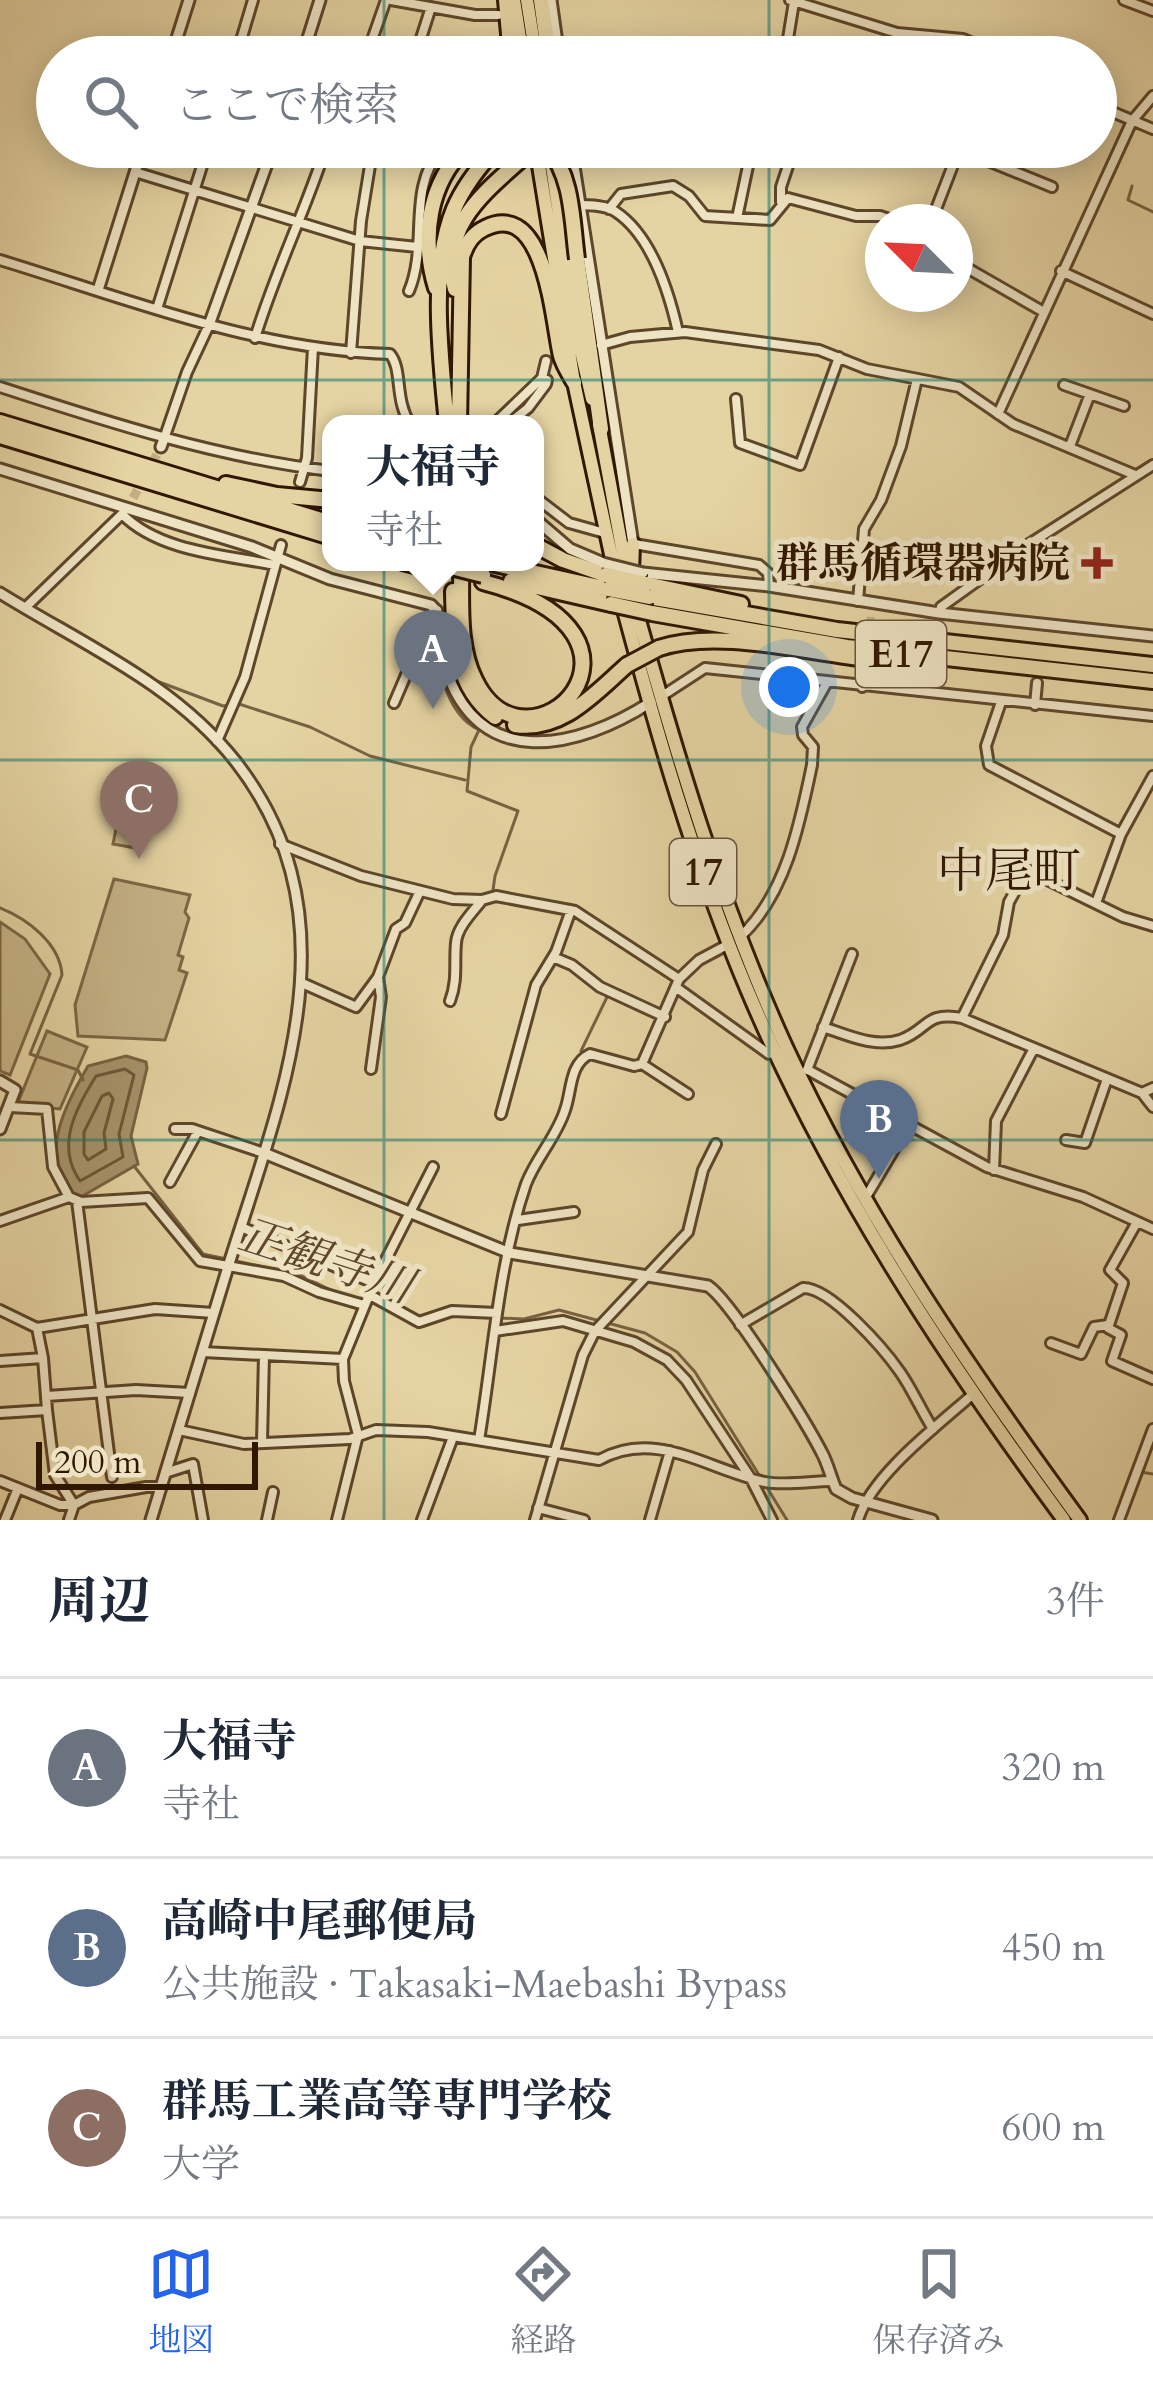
<!DOCTYPE html>
<html lang="ja">
<meta charset="utf-8">
<style>
body{margin:0;font-family:Cardo,"Noto Serif JP",serif;background:#f2f2f3;color:#1f2937}
.compass{position:absolute;left:865px;top:204px;width:108px;height:108px;border-radius:50%;background:#fff;box-shadow:0 6px 30px #0003;rotate:294deg}
.scale{position:absolute;left:36px;bottom:30px;width:222px;box-sizing:border-box;padding-left:12px;border:6px solid #301700;border-top:0;font-size:33px;line-height:42px;white-space:nowrap;color:#301700;-webkit-text-stroke:9px #eee3c3;paint-order:stroke}
.you{position:absolute;left:789px;top:687px;width:42px;height:42px;margin:-30px;border:9px solid #fff;border-radius:50%;background:#1a73e8;box-shadow:0 0 0 18px #1a73e833}
.badge{display:grid;place-items:center;width:78px;height:78px;border-radius:50%;background:#2563eb;color:#fff;font-size:39px;font-weight:700}
.pin{position:absolute;translate:-50% -99px;filter:drop-shadow(0 3px 6px #0008)}
.pin::after{content:'';position:absolute;top:63px;width:42px;height:36px;background:inherit;clip-path:polygon(0 0,100% 0,50% 100%)}
.popup{position:absolute;left:322px;top:415px;width:222px;height:156px;box-sizing:border-box;display:grid;place-content:center;border-radius:24px;background:#fff;filter:drop-shadow(0 3px 9px #0005);font-size:39px;white-space:nowrap;color:#747a83}
.popup b{font-size:45px;color:#1f2937}
.popup::after{content:'';position:absolute;left:50%;top:100%;margin-left:-24px;border:24px solid transparent;border-top-color:#fff}
.list{margin:0;padding:0;list-style:none}
h2{display:flex;justify-content:space-between;align-items:center;height:156px;margin:0;padding:0 48px;font-size:51px}
h2 small{font-size:39px;font-weight:400;color:#747a83}
.list li{display:grid;grid-template-columns:78px 1fr auto;gap:36px;align-items:center;box-sizing:border-box;height:180px;padding:0 48px;border-top:3px solid #e0e1e3}
.list b{display:block;font-size:45px;white-space:nowrap}
.list p{margin:0;font-size:39px;white-space:nowrap;color:#747a83}
.list em{font-size:39px;font-style:normal;color:#747a83}
.icon{flex:none;width:66px;height:66px;fill:none;stroke:currentColor;stroke-width:2;stroke-linecap:round;stroke-linejoin:round}
.map{position:relative;flex:none;width:1153px;height:1520px;overflow:hidden}
.search{position:absolute;background:#fff;box-shadow:0 6px 30px #0003;left:36px;right:36px;top:36px;height:132px;display:flex;align-items:center;gap:30px;box-sizing:border-box;padding:0 42px;border-radius:66px;color:#747a83;font-size:45px}
.sheet{height:696px;background:#fff}
nav{display:flex;justify-content:space-around;align-items:center;box-sizing:border-box;height:168px;border-top:3px solid #e0e1e3;background:#fff;font-size:33px;color:#747a83}
nav a{display:grid;justify-items:center;gap:6px}
nav .on{color:#2563eb}
.map>svg:first-child{display:block}
</style>
<div class="map">
<svg width="1153" height="1520" viewBox="0 0 1153 1520">
<rect width="100%" height="100%" fill="#e5d4a3"/>
<filter id="stains"><feTurbulence type="fractalNoise" baseFrequency=".00167" numOctaves="4"/><feColorMatrix values="0 0 0 0 .2 0 0 0 0 .09 0 0 0 0 .02 0 0 0 .5 -.17"/></filter>
<radialGradient id="worn" r=".72"><stop offset=".6" stop-color="#630" stop-opacity="0"/><stop offset="1" stop-color="#630" stop-opacity=".3"/></radialGradient>
<path fill="#c6b487" stroke="#7b6644" stroke-width="3" d="M120 809 148 815 141 849 113 844Z
M114 879 190 895 185 912 189 918 178 955 183 957 179 970 187 973 165 1040 78 1036 75 1005Z
M0 922 25 939 50 974 10 1075 0 1071Z
M47 1031 87 1047 60 1109 17 1105Z"/>
<path fill="#a7946c" stroke="#776241" stroke-width="3" d="M126 1056 146 1062 147 1068 131 1136 138 1164 79 1198C34 1161 65 1106 88 1066Z"/>
<g fill="none" stroke-linecap="round" stroke-linejoin="round">
<path stroke="#6c5636" stroke-width="3" d="M125 1069 134 1075 119 1134 123 1157 80 1181C55 1145 76 1109 96 1076Z
M109 1093 113 1099 104 1133 106 1149 88 1160 84 1154V1132L102 1096Z"/>
<path stroke="#776241" stroke-width="3" d="M1132 186 1128 200 1153 212
M435 628C437 663 444 713 479 730L471 747 467 791 518 811 495 876 493 890
M154 680 223 706 230 705
M239 704 310 727 370 756 465 780
M0 908C27 919 60 943 62 975L30 1054 78 1070 83 1080
M581 1051 608 995
M134 1166 203 1254 298 1274 337 1293 379 1304
M392 1311 413 1325 424 1326 453 1316 524 1319 559 1310 645 1333 677 1352 695 1372 761 1478
M1141 1472 1153 1474
M766 1486 787 1520"/>
<path stroke="#c1ae82" stroke-width="8" stroke-dasharray="8 4" stroke-linecap="butt" d="M864 670 871 617"/>
<path stroke="#c1ae82" stroke-width="9" stroke-dasharray="9 4.5" stroke-linecap="butt" d="M133 498 161 447"/>
<defs>
<path id="minor" d="M391 0 475 15H498
M790 0 897 33 963 39 1005 57
M1124 0 1153 11
M236 57 253 0
M366 57 386 0
M415 57 431 7
M785 57 794 2
M1096 105 1153 129
M939 147 959 149 1052 187
M135 172 360 241 417 247
M781 202V187L793 151
M578 205C589 205 607 205 616 212 652 236 669 292 678 332
M609 209 621 194 673 186 689 196 705 216 770 220 788 198 856 216H880L898 222
M737 218 752 147
M931 222 960 147
M0 260C128 299 255 350 390 354 403 370 394 398 410 424
M955 261 1042 311
M1061 271 1153 314
M409 291C429 243 406 190 442 147
M157 309 208 147
M255 338C275 272 305 212 326 147
M601 345 630 337 685 332 819 350 867 369 959 387 1013 424 1135 475
M351 353 361 221 373 147
M1064 385 1124 406
M0 387C107 422 219 458 331 471
M736 399 740 443 800 465 839 357
M998 414 1132 121 1153 96
M494 424 542 378
M508 424 528 408 546 384 547 380 542 378 546 361
M165 436 187 372 209 325
M1070 446 1090 394
M300 482 307 458 313 347
M535 497 569 523 605 533
M122 514C159 552 226 555 275 565
M634 544 759 565 768 573 769 586
M858 601 864 529 881 500 901 446 917 379
M25 608 123 513
M939 613 941 607 1026 546 1153 465
M862 687 864 670
M662 696 705 668 1153 716
M1001 702 986 746 989 765 1121 834 1096 903
M394 703 430 619 437 610
M1035 705 1037 683
M217 741 245 677 281 545
M1121 834 1153 776
M280 844 361 876 453 899 482 900 496 896 575 911 679 979
M741 936C786 894 800 823 812 765L813 747 803 735 802 727 826 684
M553 957 572 965 600 987 665 1017
M302 983 356 1007 378 977 396 929 405 923 420 891
M677 988 769 1054 775 1051
M450 1001C458 980 454 963 456 943 457 927 473 912 482 900
M962 1018 1003 935 1009 902 1027 870 1123 917 1153 926
M823 1027C847 1035 874 1048 900 1040 929 1030 924 1011 962 1018L1142 1093 1153 1107
M642 1064 688 1094
M371 1069 381 997 378 977
M807 1070 852 954
M808 1070 987 1167 1083 1197 1153 1229
M1142 1093 1153 1088
M10 1107 47 1109 53 1167 69 1197 81 1202 148 1198 200 1261 284 1276 319 1292 364 1305
M501 1114 536 985 556 952 571 910
M175 1129H192L264 1153
M1066 1140 1085 1143 1107 1079
M994 1170 996 1121 1033 1050
M170 1182 198 1131
M866 1197 908 1126
M77 1201 112 1477
M518 1220 574 1212
M0 1221 69 1197
M1137 1222 1110 1270 1123 1283 1108 1328 1121 1335 1112 1361 1153 1379
M241 1227 374 1283
M370 1295 419 1322 452 1311 497 1313
M0 1310 37 1328
M740 1325 803 1288C830 1287 884 1349 900 1372 912 1389 921 1410 933 1429
M495 1331 563 1321 634 1342 667 1360 686 1380 750 1477 772 1520
M1051 1343 1081 1354 1094 1327 1108 1325
M203 1352 343 1359
M43 1358 37 1328 155 1309 214 1313
M0 1361 43 1358 47 1410 0 1413
M47 1396 136 1390 190 1393
M47 1410 55 1475 74 1505 69 1520
M179 1430 244 1444 350 1439 376 1430 428 1432 599 1460C656 1428 708 1470 765 1482 786 1486 811 1481 832 1481
M479 1440C493 1356 498 1266 526 1184 536 1158 557 1136 565 1110 572 1091 569 1064 590 1054L634 1066 642 1064 679 979 699 960 729 944
M262 1442 264 1355
M165 1473 193 1464 203 1520
M0 1481 60 1505H74L89 1497 146 1487H161
M538 1508 584 1520
M5 1520 18 1488
M267 1520 273 1492
M337 1520 358 1435 344 1381 343 1359 374 1283 433 1167
M422 1520 453 1437
M535 1520 583 1355 595 1331 688 1232 703 1170 716 1144
M650 1520 670 1451
M858 1520C871 1476 937 1426 972 1395
M1119 1520 1153 1429"/>
<path id="tertiary" d="M551 0 559 57
M171 57 189 0
M302 57 320 0
M371 147 434 156
M571 147 633 544
M98 290 143 147
M209 325 273 147
M161 447 165 436
M0 469 252 547 330 579 431 605C446 619 439 646 445 666 478 773 578 749 651 702
M535 519 570 549 603 563
M643 573 769 586 939 613 1153 636
M0 593C82 644 174 683 236 762 359 920 280 1100 228 1267 202 1351 177 1436 151 1520
M0 1081 15 1090 0 1129
M264 1153 510 1253 708 1286C732 1302 806 1422 822 1453 828 1464 831 1478 836 1489L852 1498 932 1520"/>
<path id="trunk" d="M514 0 523 57
M527 0 536 57
M536 147 574 382 615 573
M550 153 576 329 592 399
M599 424 627 575
M632 573 633 544
M621 599C656 730 694 863 747 989 828 1181 941 1353 1064 1520
M635 606C677 756 721 905 786 1047 865 1217 970 1370 1080 1520"/>
<path id="motorway" d="M506 0 511 57
M541 0 549 57
M577 259 601 429
M436 288C421 238 428 184 466 147
M455 289C439 225 484 193 526 155
M0 422 331 523
M447 424C441 360 429 269 454 209 464 185 480 167 496 147
M459 424 462 257C466 244 472 234 485 228 546 198 553 322 561 356 564 366 569 373 574 382
M0 436 331 537
M226 484 277 495 331 500
M535 545 563 560 606 575
M403 562 437 571
M461 562C462 600 457 645 475 680 527 788 684 634 483 582
M486 562 608 589
M511 581 611 604
M646 584 741 604
M453 591C454 638 454 686 495 717
M649 597 837 630 1153 665
M652 613 847 647 1153 681
M659 648C716 629 800 651 860 658
M515 725C562 732 595 693 627 665"/>
</defs>
<use href="#minor" stroke="#5d4629" stroke-width="14"/>
<use href="#tertiary" stroke="#5d4629" stroke-width="15"/>
<use href="#trunk" stroke="#301700" stroke-width="18"/>
<use href="#motorway" stroke="#301700" stroke-width="20"/>
<use href="#minor" stroke="#eee3c3" stroke-width="8"/>
<use href="#tertiary" stroke="#eee3c3" stroke-width="9"/>
<use href="#trunk" stroke="#e5d4a3" stroke-width="12"/>
<use href="#motorway" stroke="#e5d4a3" stroke-width="14"/>
<defs>
<path id="tertiary-bridge" d="M603 563 643 573"/>
<path id="motorway-bridge" d="M547 147C573 176 572 222 577 259
M435 563 483 575
M606 575 646 584
M608 589 649 597
M611 604 652 613
M627 665 659 648"/>
</defs>
<use href="#tertiary-bridge" stroke="#5d4629" stroke-width="15" stroke-linecap="butt"/>
<use href="#motorway-bridge" stroke="#301700" stroke-width="20" stroke-linecap="butt"/>
<use href="#tertiary-bridge" stroke="#eee3c3" stroke-width="9"/>
<use href="#motorway-bridge" stroke="#e5d4a3" stroke-width="14"/>
</g>
<path fill="none" stroke="#0f766e" stroke-width="3" stroke-opacity="0.55" d="M384 0V57M769 0V57M384 147V1520M769 147V1520M0 380H1153M0 760H1153M0 1140H1153"/>
<path fill="#8f2418" stroke="#eee3c3" stroke-width="4.5" d="M1091 545h12v12h12v12h-12v12h-12v-12h-12v-12h12z"/>
<g text-anchor="middle" dominant-baseline="central" stroke-width="10" stroke-linejoin="round" paint-order="stroke">
<g fill="#eee3c3" stroke="#69543a" stroke-width="3">
<rect x="856" y="621" width="90" height="66" rx="9"/>
<rect x="670" y="839" width="66" height="66" rx="9"/>
</g>
<g font-size="39" font-weight="bold" fill="#301700">
<text x="901" y="654">E17</text>
<text x="703" y="872">17</text>
</g>
<g font-size="42" font-weight="bold" fill="#301700" stroke="#eee3c3" text-anchor="end">
<text x="1070" y="563">群馬循環器病院</text>
</g>
<g font-size="45" font-style="italic" fill="#60492b" stroke="#eee3c3">
<text transform="translate(326 1261) rotate(18)">正観寺川</text>
</g>
<g font-size="48" fill="#301700" stroke="#eee3c3">
<text x="1009" y="871">中尾町</text>
</g>
</g>
<rect width="100%" height="100%" filter="url(#stains)"/>
<rect width="100%" height="100%" fill="url(#worn)"/>
</svg>
<svg class="compass" viewBox="-18 -18 36 36"><path d="M0-13l5 13h-10z" fill="#e53935"/><path d="M0 13l5-13h-10z" fill="#747a83"/></svg>
<div class="scale">200 m</div>
<div class="you"></div>
<div class="pin badge" style="left:433px;top:709px;background:#6b7280">A</div>
<div class="popup"><b>大福寺</b>寺社</div>
<div class="pin badge" style="left:879px;top:1179px;background:#5c6f8a">B</div>
<div class="pin badge" style="left:139px;top:859px;background:#8d6e63">C</div>
<div class="search"><svg class="icon" aria-label="search" viewBox="0 0 24 24"><circle cx="10" cy="10" r="6"/><path d="M15 15l6 6"/></svg>ここで検索</div>
</div>
<section class="sheet">
<h2>周辺<small>3件</small></h2>
<ul class="list">
<li><span class="badge" style="background:#6b7280">A</span><div><b>大福寺</b><p>寺社</p></div><em>320 m</em></li>
<li><span class="badge" style="background:#5c6f8a">B</span><div><b>高崎中尾郵便局</b><p>公共施設 · Takasaki-Maebashi Bypass</p></div><em>450 m</em></li>
<li><span class="badge" style="background:#8d6e63">C</span><div><b>群馬工業高等専門学校</b><p>大学</p></div><em>600 m</em></li>
</ul>
</section>
<nav>
<a class="on"><svg class="icon" aria-label="map" viewBox="0 0 24 24"><path d="M3 6l6-2 6 2 6-2v14l-6 2-6-2-6 2zM9 4v14M15 6v14"/></svg>地図</a>
<a><svg class="icon" aria-label="directions" viewBox="0 0 24 24"><path d="M12 3l9 9-9 9-9-9zM9 14v-3h6M13 9l2 2-2 2"/></svg>経路</a>
<a><svg class="icon" aria-label="saved" viewBox="0 0 24 24"><path d="M7 4h10v16l-5-4-5 4z"/></svg>保存済み</a>
</nav>
